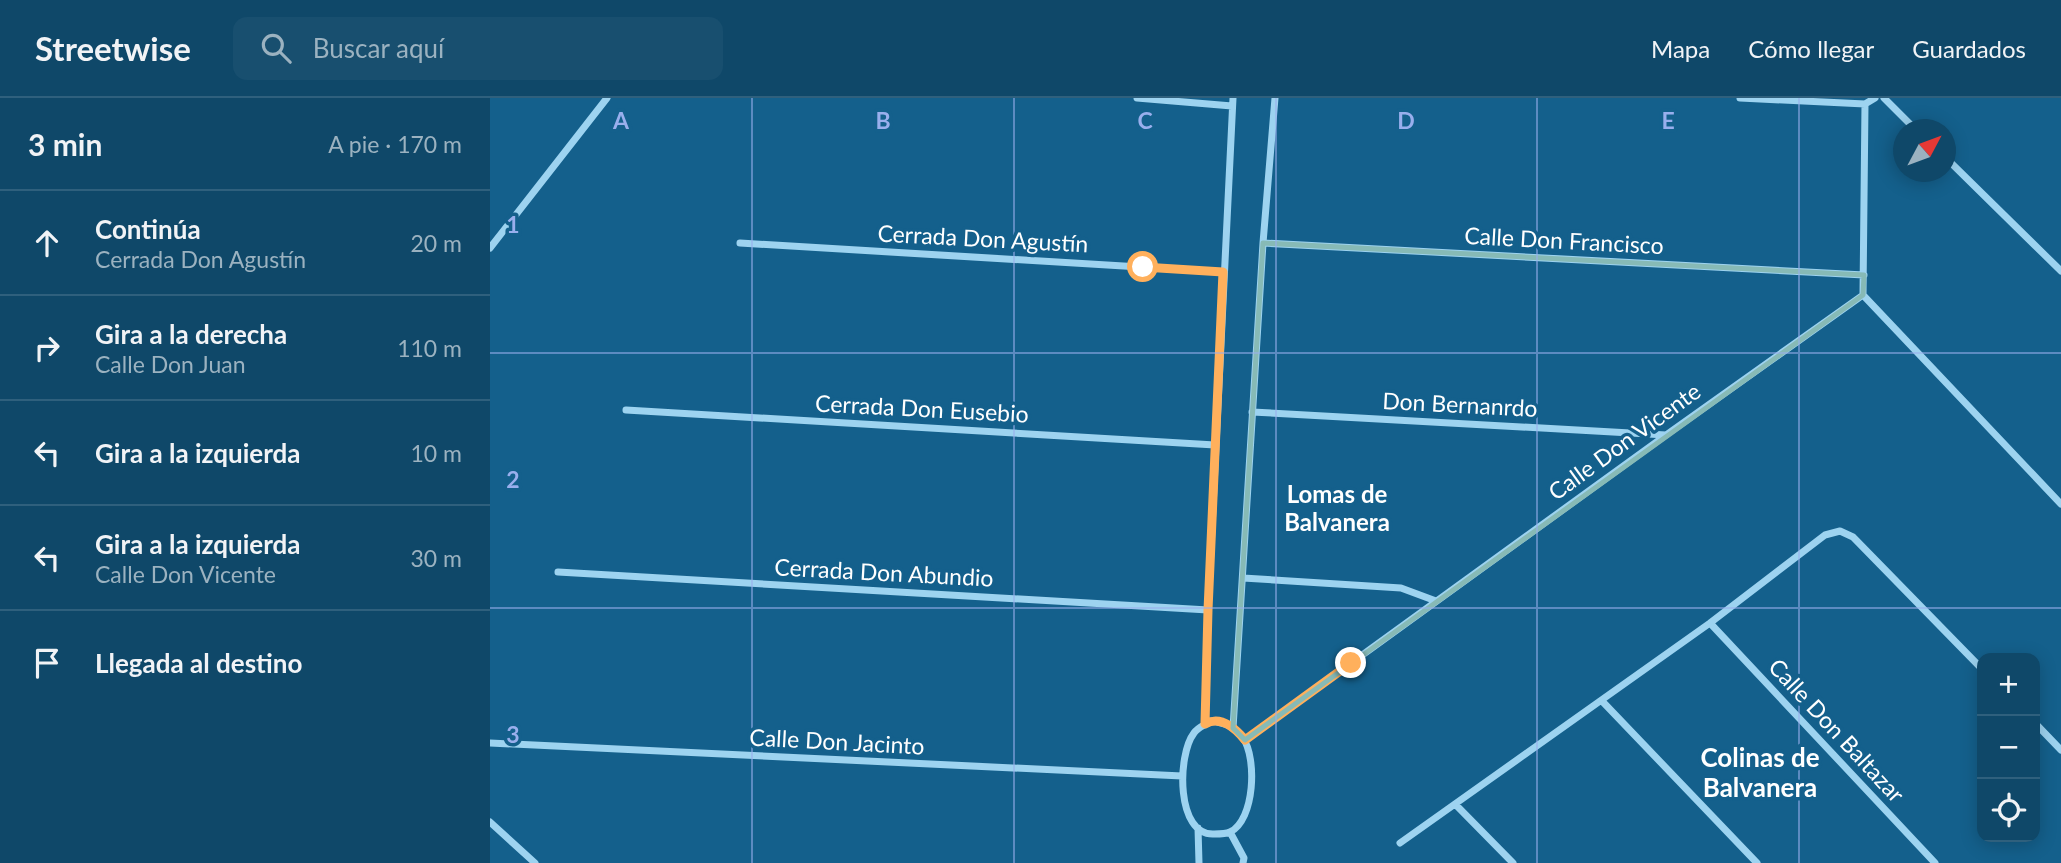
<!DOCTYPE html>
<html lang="es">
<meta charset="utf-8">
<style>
body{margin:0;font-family:Lato,sans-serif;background:#184f6f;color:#f1f3f6}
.controls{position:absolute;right:21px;bottom:21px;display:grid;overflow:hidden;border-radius:14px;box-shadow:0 4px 18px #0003}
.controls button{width:63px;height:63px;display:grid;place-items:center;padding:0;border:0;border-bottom:2px solid #2f607d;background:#0f4869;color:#f1f3f6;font:35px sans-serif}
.compass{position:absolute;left:1403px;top:21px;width:63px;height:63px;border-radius:50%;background:#0f4869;box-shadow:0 4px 18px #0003;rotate:49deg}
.stop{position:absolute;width:21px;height:21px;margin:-16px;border:5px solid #ffb05c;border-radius:50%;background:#fff}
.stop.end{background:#ffb05c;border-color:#fff;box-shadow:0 2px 7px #0008}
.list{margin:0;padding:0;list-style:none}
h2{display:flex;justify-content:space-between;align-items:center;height:91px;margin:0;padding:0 28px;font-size:30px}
h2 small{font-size:23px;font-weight:400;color:#9bb2c0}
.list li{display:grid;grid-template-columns:46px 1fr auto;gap:21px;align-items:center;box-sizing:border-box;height:105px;padding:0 28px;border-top:2px solid #2f607d}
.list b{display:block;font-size:26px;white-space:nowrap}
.list p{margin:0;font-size:23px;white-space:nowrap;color:#9bb2c0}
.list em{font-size:23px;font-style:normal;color:#9bb2c0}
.icon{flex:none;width:38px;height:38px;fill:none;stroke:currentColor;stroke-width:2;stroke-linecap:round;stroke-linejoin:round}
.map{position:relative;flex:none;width:1571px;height:765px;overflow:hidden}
header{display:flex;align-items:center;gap:42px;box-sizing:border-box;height:98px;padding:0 35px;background:#0f4869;border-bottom:2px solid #2f607d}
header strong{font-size:33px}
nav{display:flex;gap:38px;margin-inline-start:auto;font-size:24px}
.search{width:490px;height:63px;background:#184f6f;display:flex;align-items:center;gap:18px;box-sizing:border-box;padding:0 24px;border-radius:14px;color:#9bb2c0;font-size:26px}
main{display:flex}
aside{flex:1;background:#0f4869}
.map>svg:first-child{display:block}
</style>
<header>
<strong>Streetwise</strong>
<div class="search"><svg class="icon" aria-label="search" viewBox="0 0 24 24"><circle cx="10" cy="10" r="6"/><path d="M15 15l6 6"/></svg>Buscar aquí</div>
<nav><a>Mapa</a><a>Cómo llegar</a><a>Guardados</a></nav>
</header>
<main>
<aside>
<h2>3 min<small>A pie · 170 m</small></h2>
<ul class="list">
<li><svg class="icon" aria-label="ahead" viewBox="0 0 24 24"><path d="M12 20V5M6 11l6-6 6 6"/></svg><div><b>Continúa</b><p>Cerrada Don Agustín</p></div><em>20 m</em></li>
<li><svg class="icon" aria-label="right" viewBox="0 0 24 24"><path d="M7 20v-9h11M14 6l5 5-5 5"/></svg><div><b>Gira a la derecha</b><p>Calle Don Juan</p></div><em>110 m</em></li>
<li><svg class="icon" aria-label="left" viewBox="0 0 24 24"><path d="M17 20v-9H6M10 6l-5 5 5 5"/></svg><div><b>Gira a la izquierda</b></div><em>10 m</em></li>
<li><svg class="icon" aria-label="left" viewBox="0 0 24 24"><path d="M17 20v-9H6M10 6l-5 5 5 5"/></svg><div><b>Gira a la izquierda</b><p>Calle Don Vicente</p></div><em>30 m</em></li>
<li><svg class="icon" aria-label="arrive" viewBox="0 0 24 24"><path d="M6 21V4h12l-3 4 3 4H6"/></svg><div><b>Llegada al destino</b></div></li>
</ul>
</aside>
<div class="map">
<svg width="1571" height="765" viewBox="0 0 1571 765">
<rect width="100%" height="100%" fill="#14608c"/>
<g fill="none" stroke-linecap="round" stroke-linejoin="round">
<path stroke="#9dd3f0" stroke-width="7" d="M647 0 742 8
M1250 0 1375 6
M1394 0 1426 32
M1456 60 1571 173
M250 145 733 174
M773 145 1374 177
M0 150 117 0
M1373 197 1571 406
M136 312 725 347
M762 314 1176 337
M68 474 718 512
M753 480 911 490 946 503
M1220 525 1445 765
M1112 603 1267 765
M721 623C735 625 744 628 753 640 767 660 765 722 740 734 736 736 728 736 724 736 686 738 687 657 704 635 708 629 715 627 721 623Z
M1545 625 1571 652
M715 626 718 512 743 0
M743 630 773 145 785 0
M755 642 1176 337 1373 197 1375 6 1385 0
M0 645 692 678
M966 707 1023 765
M0 724 45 765
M708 730 709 765
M740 734 754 760 753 765
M910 745 1220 525 1335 437 1350 433 1363 439 1492 571"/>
</g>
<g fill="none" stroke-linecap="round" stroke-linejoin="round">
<path stroke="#ffb05c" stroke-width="9" d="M653 169 733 174 718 512 715 626C731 617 745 630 755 642L861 565"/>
</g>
<path fill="none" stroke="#87bab6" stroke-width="5" stroke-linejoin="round" d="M773 145 1374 177 1373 197 755 642 743 630Z"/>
<path fill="none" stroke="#99afed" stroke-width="2" stroke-opacity="0.55" d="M262 0V765M524 0V765M786 0V765M1047 0V765M1309 0V765M0 255H1571M0 510H1571"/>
<g text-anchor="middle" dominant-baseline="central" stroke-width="7" stroke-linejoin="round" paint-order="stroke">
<g font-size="23" fill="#fff" stroke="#14608c">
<text transform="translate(493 140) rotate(3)">Cerrada Don Agustín</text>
<text transform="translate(1074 142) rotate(3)">Calle Don Francisco</text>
<text transform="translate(970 306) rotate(3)">Don Bernanrdo</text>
<text transform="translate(432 310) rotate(3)">Cerrada Don Eusebio</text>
<text transform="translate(1134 343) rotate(-36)">Calle Don Vicente</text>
<text transform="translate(394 474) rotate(3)">Cerrada Don Abundio</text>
<text transform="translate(1347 632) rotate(47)">Calle Don Baltazar</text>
<text transform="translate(347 643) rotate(3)">Calle Don Jacinto</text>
</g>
<g font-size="24" font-weight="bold" fill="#fff" stroke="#14608c">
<text x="847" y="395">Lomas de<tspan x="847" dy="28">Balvanera</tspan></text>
</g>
<g font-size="26" font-weight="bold" fill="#fff" stroke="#14608c">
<text x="1270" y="659">Colinas de<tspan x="1270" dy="30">Balvanera</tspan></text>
</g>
</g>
<g font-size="23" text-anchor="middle" font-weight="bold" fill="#99afed" stroke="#14608c" stroke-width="7" stroke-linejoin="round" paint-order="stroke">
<text x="131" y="31">A</text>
<text x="393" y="31">B</text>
<text x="655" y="31">C</text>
<text x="916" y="31">D</text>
<text x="1178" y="31">E</text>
<text x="23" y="135">1</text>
<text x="23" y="390">2</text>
<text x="23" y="645">3</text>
</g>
</svg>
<div class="controls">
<button>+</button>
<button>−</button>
<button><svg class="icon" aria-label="locate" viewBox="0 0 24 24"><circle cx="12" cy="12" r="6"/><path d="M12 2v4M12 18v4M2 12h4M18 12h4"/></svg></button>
</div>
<svg class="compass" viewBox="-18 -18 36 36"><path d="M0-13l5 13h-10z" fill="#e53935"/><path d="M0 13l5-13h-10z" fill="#9bb2c0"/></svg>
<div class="stop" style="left:653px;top:169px"></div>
<div class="stop end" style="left:861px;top:565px"></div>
</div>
</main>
